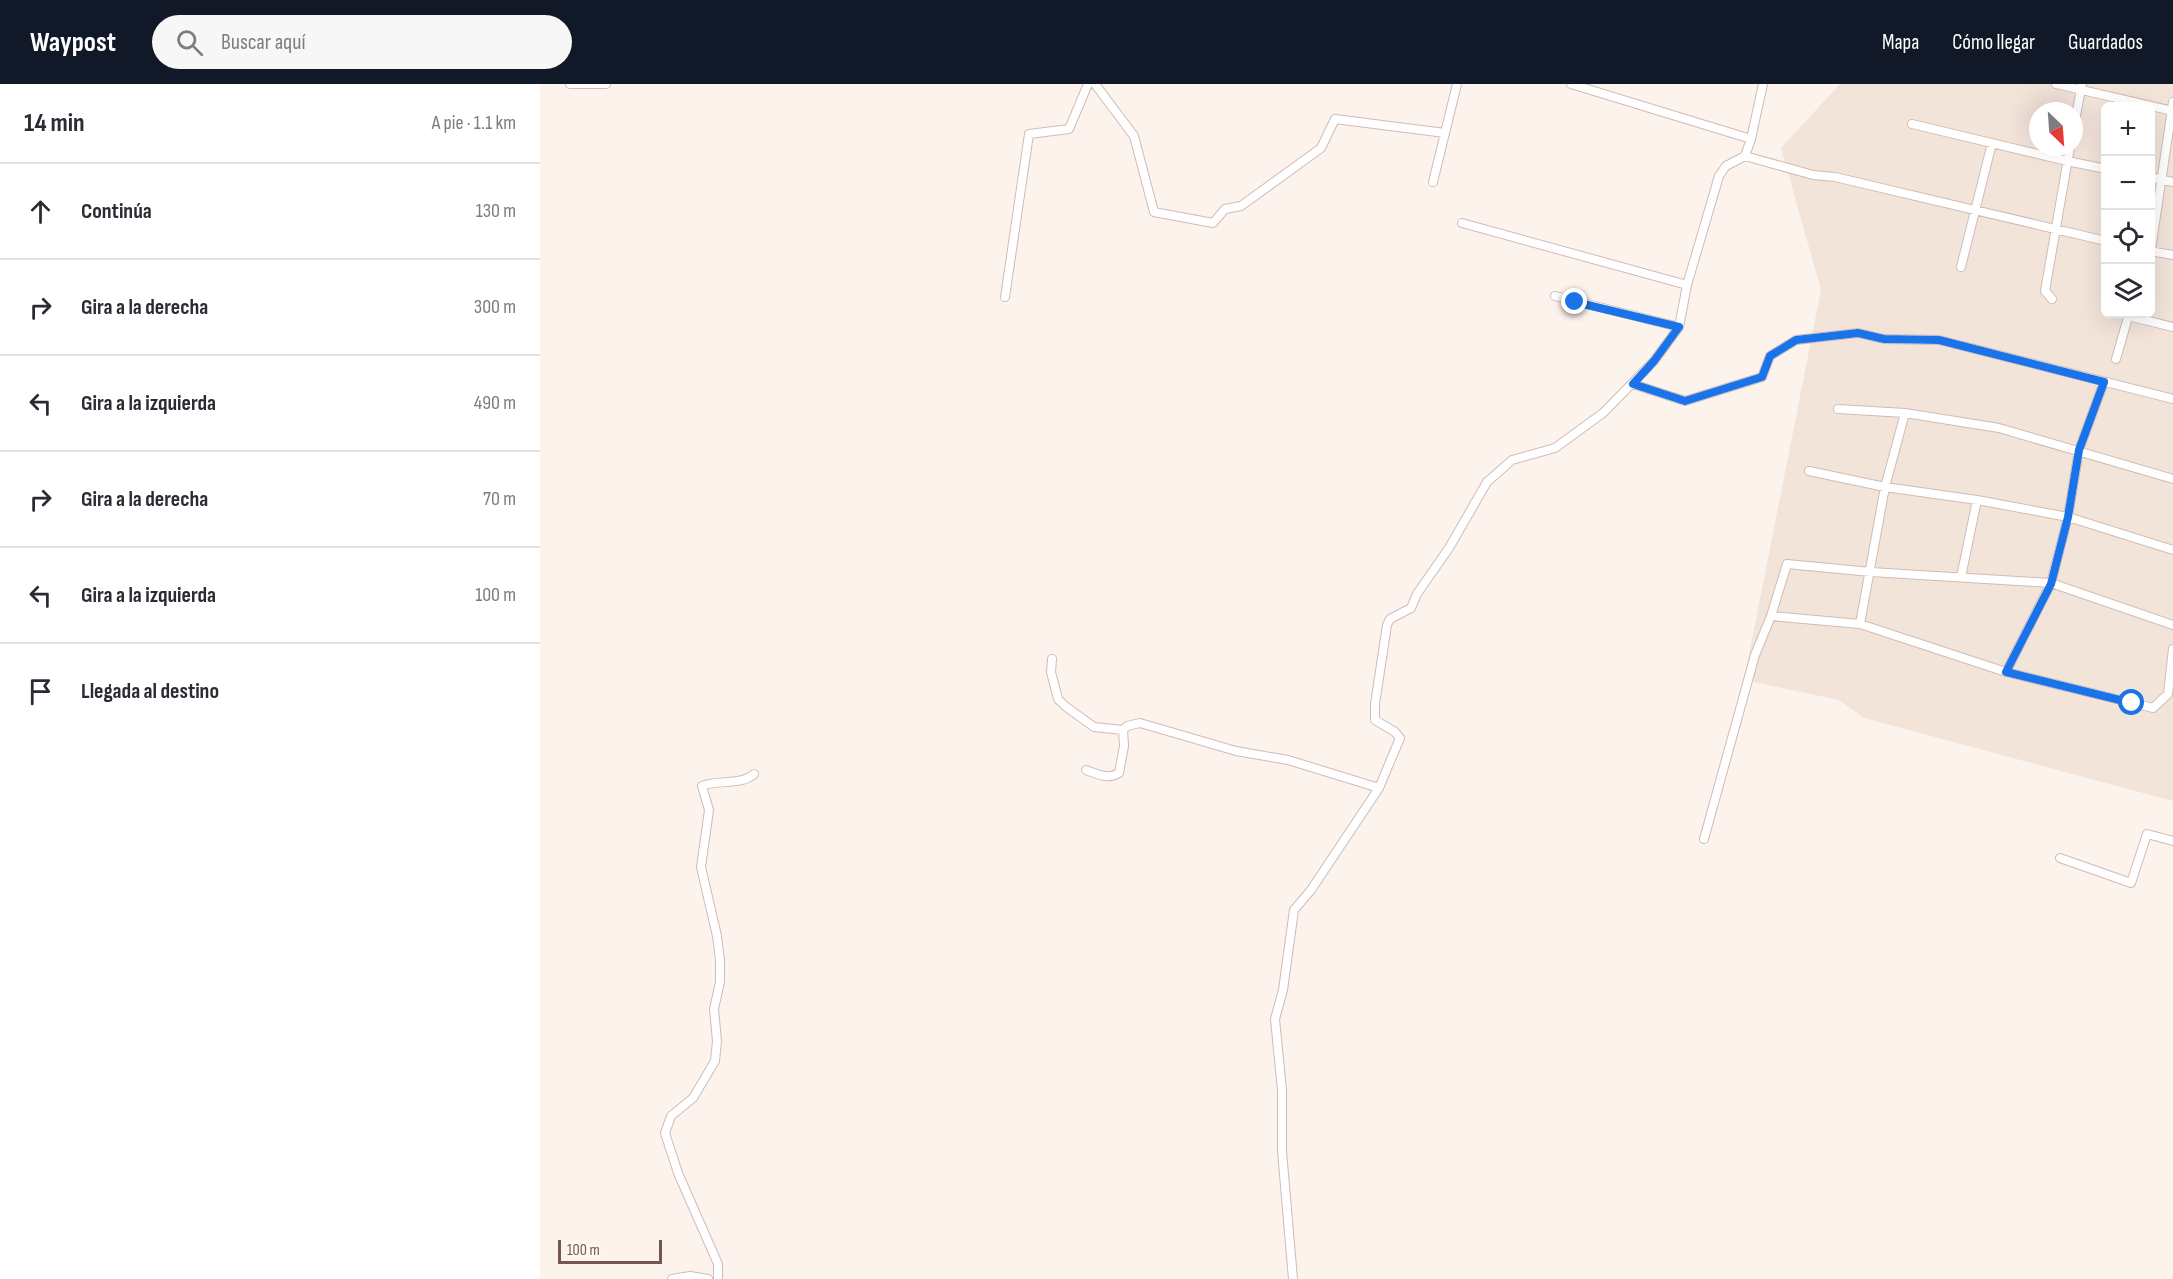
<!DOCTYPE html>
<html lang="es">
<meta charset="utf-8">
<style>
body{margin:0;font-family:"Sofia Sans Condensed",sans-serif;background:#f7f7f7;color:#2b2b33}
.controls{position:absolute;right:18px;top:18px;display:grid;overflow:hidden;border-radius:9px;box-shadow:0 6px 24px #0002}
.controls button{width:54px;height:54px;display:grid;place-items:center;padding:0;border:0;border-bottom:2px solid #e1e1e2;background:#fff;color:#2b2b33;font:30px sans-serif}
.compass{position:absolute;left:1489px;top:18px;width:54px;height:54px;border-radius:50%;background:#fff;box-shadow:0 6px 24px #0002;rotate:155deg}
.scale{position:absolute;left:18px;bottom:15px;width:104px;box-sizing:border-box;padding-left:6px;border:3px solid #765750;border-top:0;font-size:16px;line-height:21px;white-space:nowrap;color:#765750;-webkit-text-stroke:4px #fef7f2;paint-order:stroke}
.stop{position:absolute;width:18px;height:18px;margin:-14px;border:4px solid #1a73e8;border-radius:50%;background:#fff}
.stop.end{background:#1a73e8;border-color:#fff;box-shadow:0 2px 6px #0008}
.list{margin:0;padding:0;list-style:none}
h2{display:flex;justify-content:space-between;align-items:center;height:78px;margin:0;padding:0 24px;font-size:26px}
h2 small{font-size:20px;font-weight:400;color:#7c7c81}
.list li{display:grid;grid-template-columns:39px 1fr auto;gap:18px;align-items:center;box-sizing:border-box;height:96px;padding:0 24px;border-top:2px solid #e1e1e2}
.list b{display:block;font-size:22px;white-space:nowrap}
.list em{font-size:20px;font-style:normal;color:#7c7c81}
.icon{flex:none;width:33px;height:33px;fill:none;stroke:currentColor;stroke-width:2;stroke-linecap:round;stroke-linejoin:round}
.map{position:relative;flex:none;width:1633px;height:1195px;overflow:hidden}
header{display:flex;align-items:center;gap:36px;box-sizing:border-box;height:84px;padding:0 30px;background:#111827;color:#fff}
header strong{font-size:28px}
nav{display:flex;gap:33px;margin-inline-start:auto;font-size:21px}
.search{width:420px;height:54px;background:#f7f7f7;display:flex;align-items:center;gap:15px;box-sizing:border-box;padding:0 21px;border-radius:33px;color:#7c7c81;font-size:22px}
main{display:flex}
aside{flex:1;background:#fff}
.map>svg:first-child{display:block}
</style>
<header>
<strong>Waypost</strong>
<div class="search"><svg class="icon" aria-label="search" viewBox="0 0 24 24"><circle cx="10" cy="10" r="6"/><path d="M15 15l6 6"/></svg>Buscar aquí</div>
<nav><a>Mapa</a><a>Cómo llegar</a><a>Guardados</a></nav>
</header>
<main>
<aside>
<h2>14 min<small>A pie · 1.1 km</small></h2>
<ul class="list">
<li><svg class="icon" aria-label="ahead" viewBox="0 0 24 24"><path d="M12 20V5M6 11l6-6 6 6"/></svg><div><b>Continúa</b></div><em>130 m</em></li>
<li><svg class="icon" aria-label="right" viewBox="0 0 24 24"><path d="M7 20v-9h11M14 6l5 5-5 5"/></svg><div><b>Gira a la derecha</b></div><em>300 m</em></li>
<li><svg class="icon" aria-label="left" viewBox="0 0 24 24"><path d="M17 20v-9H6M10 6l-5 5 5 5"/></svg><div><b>Gira a la izquierda</b></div><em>490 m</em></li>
<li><svg class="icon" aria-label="right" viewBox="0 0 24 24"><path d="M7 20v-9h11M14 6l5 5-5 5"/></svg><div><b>Gira a la derecha</b></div><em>70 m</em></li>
<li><svg class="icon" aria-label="left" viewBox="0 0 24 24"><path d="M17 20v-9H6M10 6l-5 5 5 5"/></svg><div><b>Gira a la izquierda</b></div><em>100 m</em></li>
<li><svg class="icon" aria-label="arrive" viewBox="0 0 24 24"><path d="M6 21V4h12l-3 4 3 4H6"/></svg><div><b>Llegada al destino</b></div></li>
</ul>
</aside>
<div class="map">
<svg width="1633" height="1195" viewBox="0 0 1633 1195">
<rect width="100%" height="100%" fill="#fcf3ec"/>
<path fill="#f3e4da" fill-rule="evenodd" d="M1300 0H1633V717L1324 634 1299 616 1204 596 1281 206 1241 64ZM1566 22H1610V230H1566ZM1498 27H1534V63H1498Z"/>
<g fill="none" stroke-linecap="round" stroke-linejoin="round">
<defs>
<path id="street" d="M30 0H66
M555 0 594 52 614 128 673 139 685 125 701 122 781 64 795 35 905 49
M1031 0 1211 55
M1516 0 1633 27
M1372 40 1527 77 1566 85
M1534 42 1542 0
M1205 72 1273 91 1295 93 1566 157
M1610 93 1633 98
M893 98 917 0
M922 139 1147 201
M1610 167 1633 171
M1610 172 1633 18
M1421 183 1452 59
M1015 212 1139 243
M465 213 489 50 529 45 548 0
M1512 215 1505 207 1530 63
M1588 232 1633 243
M1576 275 1589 230
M1093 300 1145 317 1222 293 1230 272 1256 256 1318 249 1344 255 1399 256 1633 315
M1298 325 1365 329 1459 344 1633 395
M1269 387 1345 403 1437 416 1528 433 1633 466
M1421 493 1437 416
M1231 532 1320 540 1466 588 1613 624 1628 610 1633 565
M1320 540 1345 403 1365 329
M512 575 511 588 518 615 525 622 554 643 583 646 587 642 600 639 696 667 748 676 839 704
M1466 588 1511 499 1528 433 1539 366 1564 298
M546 686C557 690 568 696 579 689L584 662 583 646
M1164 755 1215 571 1231 532 1247 480 1331 488 1511 499 1633 541
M1520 774 1591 799 1607 750 1633 757
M132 1195 150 1192 168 1195
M178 1195V1180L138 1089 125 1049 131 1032 153 1014 175 977 177 957 174 925 180 898V876L177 852 161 783 169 726 162 702C178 695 201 702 214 690
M753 1195 742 1067V1006L735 935 743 906 754 826 771 806 839 704 860 654 855 648 835 636V620L847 541 850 535 871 524 877 510 909 464 947 398 972 376 1015 364 1063 329 1114 277 1139 243 1147 201 1179 92 1186 82 1205 72 1211 55 1223 0"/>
</defs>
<use href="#street" stroke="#d0bcb4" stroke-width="10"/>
<use href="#street" stroke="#fff" stroke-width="8"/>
</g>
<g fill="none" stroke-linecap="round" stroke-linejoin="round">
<path stroke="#1a73e8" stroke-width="8" d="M1035 218 1139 243 1114 277 1093 300 1145 317 1222 293 1230 272 1256 256 1318 249 1344 255 1399 256 1564 298 1539 366 1528 433 1511 500 1466 588 1592 619"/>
</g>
</svg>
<div class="controls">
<button>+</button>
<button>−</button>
<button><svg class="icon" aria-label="locate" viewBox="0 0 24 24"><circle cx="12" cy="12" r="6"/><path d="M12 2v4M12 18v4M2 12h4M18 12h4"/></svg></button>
<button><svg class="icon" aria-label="layers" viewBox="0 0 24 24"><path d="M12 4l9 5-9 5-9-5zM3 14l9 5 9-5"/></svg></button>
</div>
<svg class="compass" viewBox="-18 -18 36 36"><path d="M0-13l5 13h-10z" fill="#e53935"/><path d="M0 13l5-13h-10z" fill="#7c7c81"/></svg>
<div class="scale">100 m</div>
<div class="stop" style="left:1592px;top:619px"></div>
<div class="stop end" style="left:1035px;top:218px"></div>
</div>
</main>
